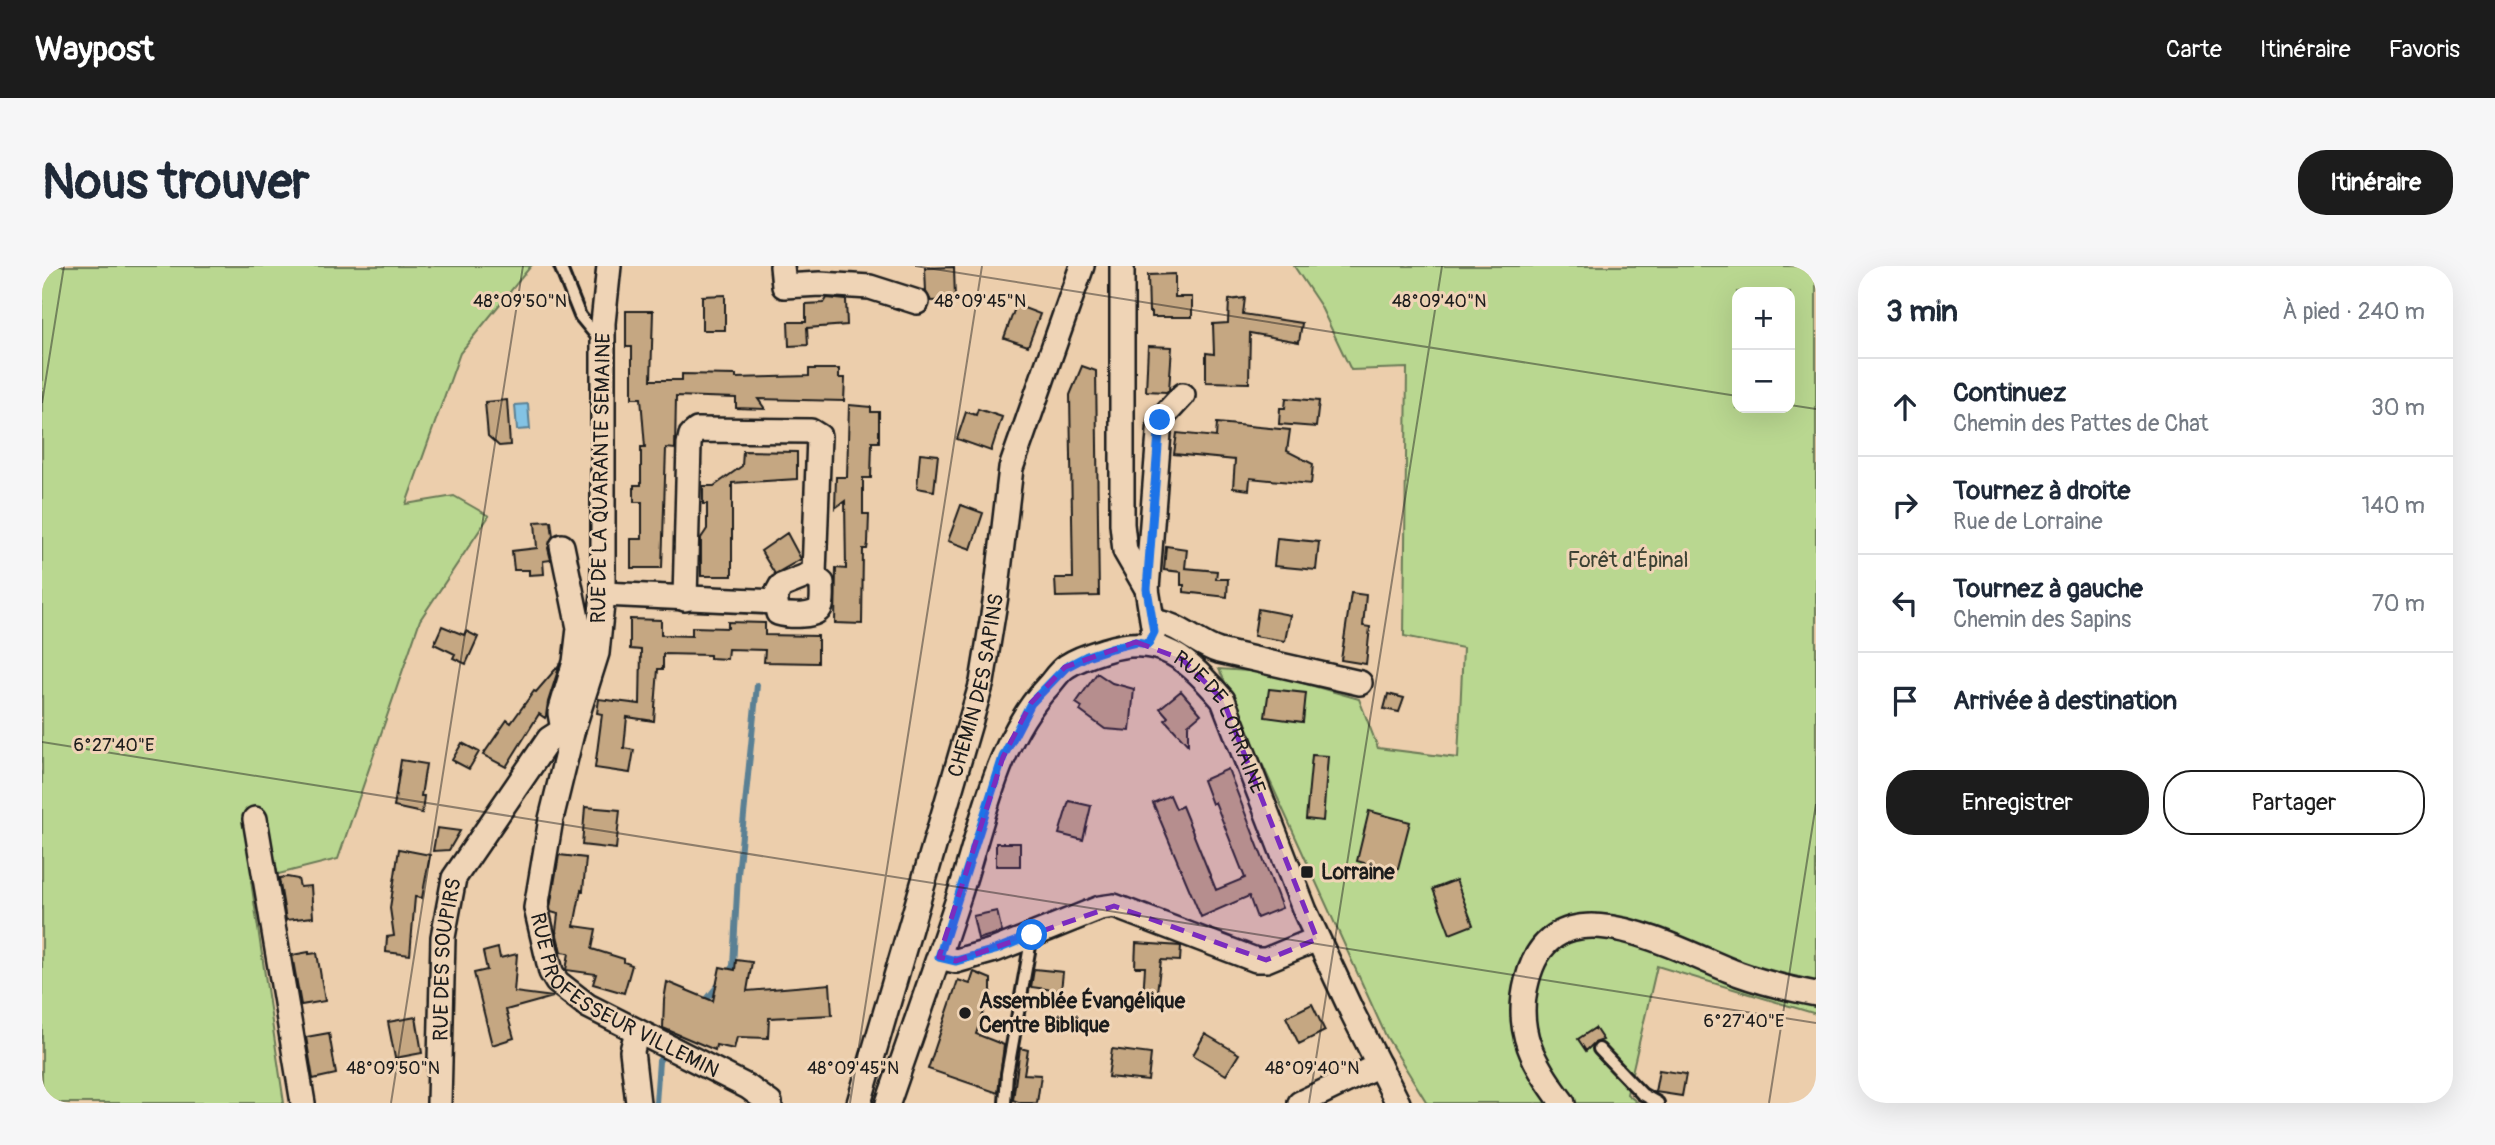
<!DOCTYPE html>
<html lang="fr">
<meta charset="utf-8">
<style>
body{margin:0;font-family:Pangolin,sans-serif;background:#f6f6f7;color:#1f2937}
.controls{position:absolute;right:21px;top:21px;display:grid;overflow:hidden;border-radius:14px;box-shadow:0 7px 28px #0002}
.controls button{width:63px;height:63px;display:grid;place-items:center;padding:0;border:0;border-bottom:2px solid #e0e1e3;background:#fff;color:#1f2937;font:35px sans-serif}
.stop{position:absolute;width:21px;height:21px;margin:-16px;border:5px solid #1a73e8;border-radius:50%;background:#fff}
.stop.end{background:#1a73e8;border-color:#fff;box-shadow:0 2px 7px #0008}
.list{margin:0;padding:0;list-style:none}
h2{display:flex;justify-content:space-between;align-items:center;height:91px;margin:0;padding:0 28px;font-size:30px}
h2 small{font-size:23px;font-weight:400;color:#747a83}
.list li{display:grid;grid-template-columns:46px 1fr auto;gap:21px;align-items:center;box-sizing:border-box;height:98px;padding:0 28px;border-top:2px solid #e0e1e3}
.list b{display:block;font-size:26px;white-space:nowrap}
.list p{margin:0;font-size:23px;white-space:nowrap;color:#747a83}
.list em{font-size:23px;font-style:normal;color:#747a83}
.actions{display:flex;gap:14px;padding:21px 28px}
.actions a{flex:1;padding:16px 0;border:2px solid #1c1c1c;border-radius:28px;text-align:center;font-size:24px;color:#1c1c1c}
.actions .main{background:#1c1c1c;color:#fff}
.icon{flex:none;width:38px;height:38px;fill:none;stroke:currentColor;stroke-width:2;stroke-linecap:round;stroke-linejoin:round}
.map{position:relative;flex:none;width:1774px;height:837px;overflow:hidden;border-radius:28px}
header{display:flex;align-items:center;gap:42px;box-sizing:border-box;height:98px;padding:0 35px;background:#1c1c1c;color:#fff}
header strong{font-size:33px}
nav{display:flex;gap:38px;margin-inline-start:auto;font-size:24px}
.intro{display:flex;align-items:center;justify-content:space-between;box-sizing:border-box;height:168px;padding:0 42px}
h1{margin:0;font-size:49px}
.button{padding:18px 32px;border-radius:28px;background:#1c1c1c;color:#fff;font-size:24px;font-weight:700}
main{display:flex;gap:42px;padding:0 42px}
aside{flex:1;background:#fff;border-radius:28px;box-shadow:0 7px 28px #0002}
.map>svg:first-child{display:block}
</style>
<header>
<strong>Waypost</strong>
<nav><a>Carte</a><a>Itinéraire</a><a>Favoris</a></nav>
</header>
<div class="intro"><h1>Nous trouver</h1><a class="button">Itinéraire</a></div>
<main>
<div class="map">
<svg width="1774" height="837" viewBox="0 0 1774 837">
<rect width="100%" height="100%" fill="#ecceac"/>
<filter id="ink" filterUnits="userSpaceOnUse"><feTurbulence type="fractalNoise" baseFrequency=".0143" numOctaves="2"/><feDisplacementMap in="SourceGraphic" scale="14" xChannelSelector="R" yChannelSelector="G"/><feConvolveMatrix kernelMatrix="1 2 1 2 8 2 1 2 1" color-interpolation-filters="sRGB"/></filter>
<g filter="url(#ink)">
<path fill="#b9d790" stroke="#6a7a56" stroke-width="2" fill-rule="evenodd" d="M0 0H489L418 87 364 238 412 230 447 250 378 354 296 593 209 615 242 837H0Z
M1252 0H1774V748L1615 700 1585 828 1596 837H1385L1344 770 1177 403 1222 406 1317 433 1336 482 1416 492 1421 382 1362 370 1365 102 1309 104 1278 39ZM1695 26H1748V142H1695Z"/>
<path fill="#83c3e4" stroke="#5a8094" stroke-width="2" d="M486 138 488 163 475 164 473 139Z"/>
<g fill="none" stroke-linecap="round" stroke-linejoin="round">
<path stroke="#5a8094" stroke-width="6" d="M685 708 691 700 696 609 715 419
M661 738 679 716
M614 837 617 795 624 785"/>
</g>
<path fill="#c5a782" stroke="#1c1c1c" stroke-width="2" d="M912 1 913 34 889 35 884 26 883 2Z
M1133 8V31H1150V51H1110V46H1107L1106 9Z
M683 29V64H660V30Z
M785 32 804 34 805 59 765 62 766 79 747 80 746 56H764V38L782 37Z
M1203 32 1201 48 1260 57 1257 76 1208 67 1207 117 1164 116V87L1172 88 1171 58 1186 57 1187 34Z
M974 39 998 48 986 80 962 72Z
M584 45H611L609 114H640V108L694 109V112L767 110V103H797V112H803L802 135 716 133 723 143 694 142V132L634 130 633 183 624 182 620 302H589V273H600V236H592V219H599V181H603L599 132H590V81H584Z
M1106 80 1130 81 1127 124 1124 126 1104 125Z
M1040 100 1054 105 1057 330 1014 331 1013 312H1031L1028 129Z
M1244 132 1277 135 1274 161 1237 158 1238 142H1243Z
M465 134 468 179 457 180 446 170 443 136Z
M807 139 829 141V146H837V176H830L829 212H821V248H827L826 277 825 283H821L820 358 793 357 794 302 804 303 803 235 793 242 794 211H805Z
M936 143 960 151 949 185 915 173 924 146 934 149Z
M1175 157 1248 164 1245 185 1271 198 1269 218 1208 212 1207 224 1191 222 1193 194 1132 188 1135 167 1174 171Z
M701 185 755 186V213L690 217V310H659V272L665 263V238H661V220H672L700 200Z
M878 187 896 189 892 225 875 222Z
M919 239 941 247 929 283 906 275Z
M509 255 511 270 506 282 509 294 501 295 502 308 487 309V304H472L470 285 495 282 493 256Z
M745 267 759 293 733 308 719 285Z
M1235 272 1277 276 1274 304 1232 300Z
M1124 280 1145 283 1143 302 1175 305 1174 313H1186L1185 331 1142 326V319H1139V306L1122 304Z
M1309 327 1324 329 1321 360 1328 361 1324 398 1299 394Z
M1216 343 1248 349 1243 375 1212 370Z
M588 353 619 354V369L650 370V361L686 362V356L723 357V369L776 370V397L722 396 723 384 686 383 685 393 668 392V389L621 388V403H616L612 455 585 451 582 482 592 484 588 507 553 502 560 448 555 447 557 433 598 438 599 384 588 383Z
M400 360 422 369 424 365 436 371 424 398 411 392 413 388 392 378Z
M518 398 506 436 504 450 503 452 497 448 464 501 441 489 465 454 469 457 492 425 494 426Z
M1055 407 1070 417 1092 423 1088 465 1063 463 1038 445 1040 441 1034 437Z
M1227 423 1264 427 1261 456 1223 451Z
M1139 425 1159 448 1146 459V479L1123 454 1126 451 1118 442Z
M1346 428 1362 432 1357 446 1342 443Z
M420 477 437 486 427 503 410 494Z
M1270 489 1286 490 1281 555 1264 553Z
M359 494 384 498 379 530H382L380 547 352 541Z
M1186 503 1240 642 1215 652 1207 630 1159 651 1111 537 1128 529 1134 543 1140 540 1174 624 1203 612 1173 536 1170 538 1161 514Z
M1027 535 1049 540 1041 574 1017 568Z
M543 541 578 544 574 583 540 579Z
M1327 545 1368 556 1355 606 1315 595Z
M395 562 418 565 407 584 391 585Z
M954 577H978V600H954Z
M357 583 388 589 380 632 373 631 368 689 344 686 345 671 352 670 348 642Z
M517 589 544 592 541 625 539 624 532 660 554 663 550 683 582 693V696L590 699 582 727 551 718 554 708 524 704 527 687 519 686 514 665 516 648 509 646 508 642Z
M245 611 256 613 258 621 269 620 271 651 244 654 237 612Z
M1414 614 1431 659 1408 668 1391 623Z
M955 645 960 666 936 673 931 650Z
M1094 677 1139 680 1138 695 1119 694 1114 734 1101 732 1103 701H1093Z
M456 682 458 692 475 688 472 726 511 731 464 744 472 772 450 779 432 707 445 704 441 686Z
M267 686V688L275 687 283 735 259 739 250 689Z
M694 694 710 696 705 725 788 718 790 749 727 752 726 772 695 771 692 783 674 779 673 784 621 762 622 734 625 716 671 735 678 701 693 704Z
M992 703 1021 706 1019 725 989 721Z
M932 706 949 713V725L934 768 962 779 956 827 886 803 916 714 928 718Z
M1270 738 1283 765 1257 778 1244 751Z
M374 751 380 787 353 792 346 756Z
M1553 762 1561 774 1552 777 1544 785 1536 773Z
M287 767 294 808 271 813 264 771Z
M1163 768 1197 788 1184 809 1151 789Z
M978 782 986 784 982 808 999 809 995 837H979L971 834Z
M1070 783 1109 788 1106 815 1066 811Z
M1617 804 1644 808 1640 830 1613 826Z"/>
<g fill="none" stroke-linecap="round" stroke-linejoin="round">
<defs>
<path id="service" d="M518 0 538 50 557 73
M1557 783 1600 828 1616 837
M963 837 965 808 990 669"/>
<g id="minor">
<path id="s1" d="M567 0 561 57V328L555 387 531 463 509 553 494 642 509 706 515 716 546 740 706 821 728 837"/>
<path d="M740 0 742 20 778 18 828 21 875 36"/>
<path d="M1080 0V258L1083 285 1105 323"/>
<path d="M520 280 537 362 533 396 518 447 521 464"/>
<path d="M769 308 780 317C780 324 781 334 779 340 775 352 746 350 736 347L733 331 739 320Z"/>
<path d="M561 328 733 336"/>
<path d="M643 333 647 178 649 169 655 164 769 165 777 170 772 308"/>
<path d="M1111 356C1135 356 1154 378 1177 385L1318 417"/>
<path d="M1106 378 1112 366 1105 323 1118 154 1141 129"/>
<path d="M213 553 261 837"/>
<path d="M897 691 914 695 953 684 1058 642 1072 640 1214 694H1224L1275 673"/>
<path d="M595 765 590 785 596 837"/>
<path id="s2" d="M397 837 401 671 412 612 507 473 521 464 531 463"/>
<path id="s3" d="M817 837 940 416 954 330 969 202 1040 0"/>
<path id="s4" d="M846 837C869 770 893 703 915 636 940 563 952 477 1007 419 1012 413 1018 404 1025 400 1037 392 1051 388 1064 384 1119 366 1147 395 1181 434L1263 645 1310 746 1356 837"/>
<path d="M1258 837 1337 799"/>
<path d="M1521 837C1492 799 1472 765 1485 715 1511 609 1635 685 1697 708 1722 717 1748 723 1774 728"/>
</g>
</defs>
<use href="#service" stroke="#1c1c1c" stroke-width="16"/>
<use href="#minor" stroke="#1c1c1c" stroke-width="28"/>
<use href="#service" stroke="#efd4b6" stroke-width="10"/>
<use href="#minor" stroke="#efd4b6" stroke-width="23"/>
</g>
</g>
<g fill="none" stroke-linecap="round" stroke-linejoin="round" filter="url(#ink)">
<path stroke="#1a73e8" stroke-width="9" d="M990 669 953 684 914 695 897 691 961 491 989 437 1024 401 1045 390 1069 382 1094 376 1106 378 1112 366 1105 323 1118 154"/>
</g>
<path fill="#7b2cbf" fill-opacity="0.2" stroke="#7b2cbf" stroke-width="5" stroke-dasharray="14 9" stroke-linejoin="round" d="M1094 376 1140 393 1181 434 1275 673 1224 694 1072 640 914 695 897 691 961 491 989 437 1023 401Z"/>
<path fill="none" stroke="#1c1c1c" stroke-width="2" stroke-opacity="0.45" d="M873 0 1695 130M0 137 22 0M1748 139 1774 143M0 476 1774 757M349 837 481 0M808 837 940 0M1267 837 1400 0M1727 837 1774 538"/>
<g fill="#1c1c1c" stroke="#efd4b6" stroke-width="2.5">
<rect x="1258" y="599" width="14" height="14" rx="3.5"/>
<circle cx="923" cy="747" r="7"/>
</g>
<g text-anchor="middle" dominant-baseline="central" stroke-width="6" stroke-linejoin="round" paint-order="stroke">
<g font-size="21" fill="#1c1c1c" stroke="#efd4b6">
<text transform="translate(559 212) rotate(-89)">RUE DE LA QUARANTE SEMAINE</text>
<text stroke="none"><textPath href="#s3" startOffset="434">CHEMIN DES SAPINS</textPath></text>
<text stroke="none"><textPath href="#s4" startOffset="674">RUE DE LORRAINE</textPath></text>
<text stroke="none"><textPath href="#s2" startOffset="144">RUE DES SOUPIRS</textPath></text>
<text stroke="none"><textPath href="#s1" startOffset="784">RUE PROFESSEUR VILLEMIN</textPath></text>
</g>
<g font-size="21" fill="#3b4133" stroke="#efd4b6">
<text x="1586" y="294">Forêt d'Épinal</text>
</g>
<g font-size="21" font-weight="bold" fill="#1c1c1c" stroke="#efd4b6" text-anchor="start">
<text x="1279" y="606">Lorraine</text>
<text x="937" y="735">Assemblée Évangélique<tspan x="937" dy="24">Centre Biblique</tspan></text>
</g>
</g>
<g font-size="18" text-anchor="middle" fill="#1c1c1c" stroke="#efd4b6" stroke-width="6" stroke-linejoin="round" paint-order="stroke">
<text x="478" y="41">48°09'50"N</text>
<text x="938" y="41">48°09'45"N</text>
<text x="1397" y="41">48°09'40"N</text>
<text x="72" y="485">6°27'40"E</text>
<text x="1702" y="761">6°27'40"E</text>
<text x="351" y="808">48°09'50"N</text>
<text x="811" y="808">48°09'45"N</text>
<text x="1270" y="808">48°09'40"N</text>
</g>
</svg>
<div class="controls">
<button>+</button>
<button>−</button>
</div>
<div class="stop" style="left:990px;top:669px"></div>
<div class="stop end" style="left:1118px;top:154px"></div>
</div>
<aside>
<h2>3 min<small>À pied · 240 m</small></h2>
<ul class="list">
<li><svg class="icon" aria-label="ahead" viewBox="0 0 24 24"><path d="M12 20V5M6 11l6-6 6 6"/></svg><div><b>Continuez</b><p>Chemin des Pattes de Chat</p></div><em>30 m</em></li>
<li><svg class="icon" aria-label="right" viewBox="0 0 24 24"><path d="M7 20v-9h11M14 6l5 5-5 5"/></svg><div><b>Tournez à droite</b><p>Rue de Lorraine</p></div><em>140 m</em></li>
<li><svg class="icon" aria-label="left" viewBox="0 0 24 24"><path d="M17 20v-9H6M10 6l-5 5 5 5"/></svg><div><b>Tournez à gauche</b><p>Chemin des Sapins</p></div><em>70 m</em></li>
<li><svg class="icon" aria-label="arrive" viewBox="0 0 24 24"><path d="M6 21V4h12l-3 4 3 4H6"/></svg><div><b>Arrivée à destination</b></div></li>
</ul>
<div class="actions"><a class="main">Enregistrer</a><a>Partager</a></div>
</aside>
</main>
